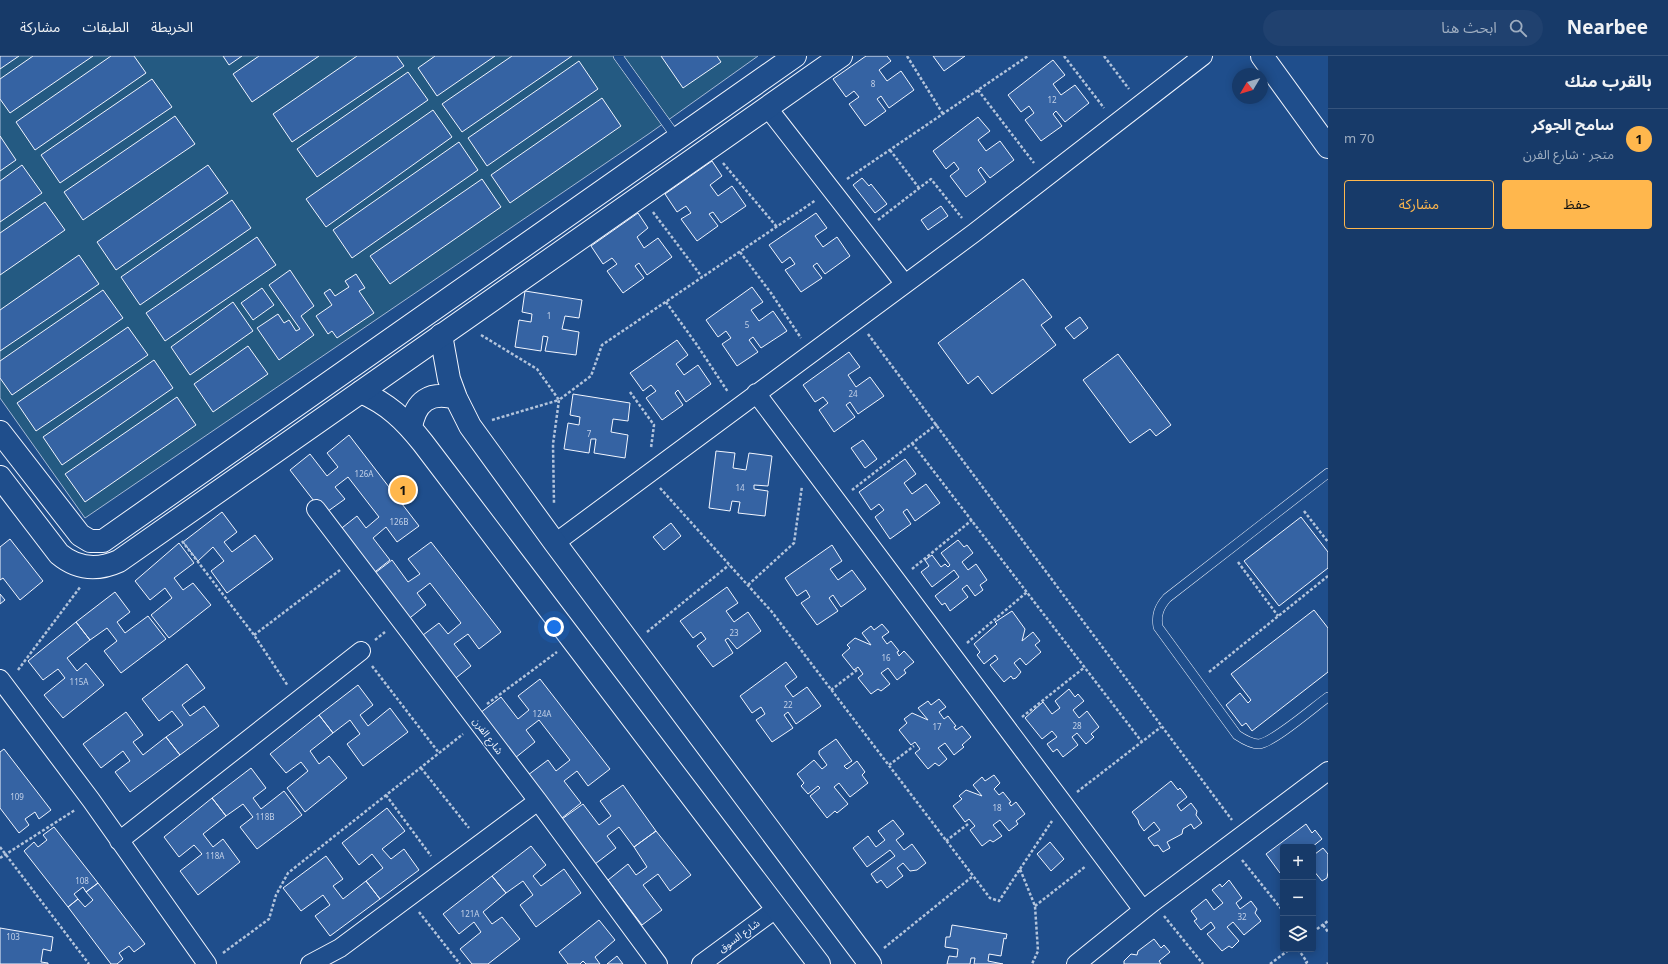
<!DOCTYPE html>
<html lang="ar">
<meta charset="utf-8">
<style>
body{margin:0;font-family:Georgia,"Noto Sans Arabic",serif;background:#20416f;color:#f1f3f6;direction:rtl}
.controls{position:absolute;right:12px;bottom:12px;display:grid;overflow:hidden;border-radius:4px;box-shadow:0 2px 10px #0003}
.controls button{width:36px;height:36px;display:grid;place-items:center;padding:0;border:0;border-bottom:1px solid #36547d;background:#173a69;color:#f1f3f6;font:20px sans-serif}
.compass{position:absolute;left:1232px;top:12px;width:36px;height:36px;border-radius:50%;background:#173a69;box-shadow:0 2px 10px #0003;rotate:232deg}
.you{position:absolute;left:554px;top:571px;width:14px;height:14px;margin:-10px;border:3px solid #fff;border-radius:50%;background:#1a73e8;box-shadow:0 0 0 6px #1a73e833}
.badge{display:grid;place-items:center;width:26px;height:26px;border-radius:50%;background:#ffb74d;color:#111;font-size:13px;font-weight:700}
.pin{position:absolute;translate:-50% -50%;border:2px solid #fff;box-shadow:0 1px 4px #0006}
.list{margin:0;padding:0;list-style:none}
h2{display:flex;justify-content:space-between;align-items:center;height:52px;margin:0;padding:0 16px;font-size:17px}
h2 small{font-size:13px;font-weight:400;color:#9eadc0}
.list li{display:grid;grid-template-columns:26px 1fr auto;gap:12px;align-items:center;box-sizing:border-box;height:60px;padding:0 16px;border-top:1px solid #36547d}
.list b{display:block;font-size:15px;white-space:nowrap}
.list p{margin:0;font-size:13px;white-space:nowrap;color:#9eadc0}
.list em{font-size:13px;font-style:normal;color:#9eadc0}
.actions{display:flex;gap:8px;padding:12px 16px}
.actions a{flex:1;padding:9px 0;border:1px solid #ffb74d;border-radius:4px;text-align:center;font-size:14px;color:#ffb74d}
.actions .main{background:#ffb74d;color:#111}
.icon{flex:none;width:22px;height:22px;fill:none;stroke:currentColor;stroke-width:2;stroke-linecap:round;stroke-linejoin:round}
.map{position:relative;flex:none;width:1328px;height:908px;overflow:hidden;direction:ltr}
header{display:flex;align-items:center;gap:24px;box-sizing:border-box;height:56px;padding:0 20px;background:#173a69;border-bottom:1px solid #36547d}
header strong{font-size:19px}
nav{display:flex;gap:22px;margin-inline-start:auto;font-size:14px}
.search{width:280px;height:36px;background:#20416f;display:flex;align-items:center;gap:10px;box-sizing:border-box;padding:0 14px;border-radius:22px;color:#9eadc0;font-size:15px}
main{display:flex}
aside{flex:1;background:#173a69}
.map>svg:first-child{display:block}
</style>
<header>
<strong>Nearbee</strong>
<div class="search"><svg class="icon" aria-label="search" viewBox="0 0 24 24"><circle cx="10" cy="10" r="6"/><path d="M15 15l6 6"/></svg>ابحث هنا</div>
<nav><a>الخريطة</a><a>الطبقات</a><a>مشاركة</a></nav>
</header>
<main>
<aside>
<h2>بالقرب منك<small></small></h2>
<ul class="list">
<li><span class="badge">1</span><div><b>سامح الجوكر</b><p>متجر · شارع الفرن</p></div><em>70 m</em></li>
</ul>
<div class="actions"><a class="main">حفظ</a><a>مشاركة</a></div>
</aside>
<div class="map">
<svg width="1328" height="908" viewBox="0 0 1328 908">
<rect width="100%" height="100%" fill="#1f4e8c"/>
<path fill="#245a82" stroke="#a8bbd7" d="M0 0H758L650 77 85 462 0 342Z"/>
<path fill="#3563a3" stroke="#f2f6ff" d="M0 0H19L0 13Z
M33 0H93L10 57 0 43V23Z
M111 0H134L146 17 35 94 16 66Z
M223 0H242L229 9Z
M259 0H319L252 46 233 18Z
M357 0H397L404 10 292 86 273 58Z
M435 0H495L437 40 418 12Z
M512 0H572L462 76 442 48Z
M661 0H717L721 6 683 32Z
M866 0H887L891 5 879 14 887 25 901 15 914 34 889 52 881 40 877 43 886 55 865 70 849 48 859 41 854 35 846 41 833 23Z
M933 0H965L944 15Z
M1053 4 1065 19 1053 28 1061 39 1075 29 1089 47 1065 66 1056 55 1053 58 1062 70 1041 85 1025 64 1034 57 1029 50 1021 56 1008 39Z
M579 5 598 33 487 110 468 82Z
M408 16 428 44 317 121 297 93Z
M152 23 172 51 60 127 41 99Z
M602 42 621 70 510 147 491 119Z
M433 54 452 81 326 171 306 143Z
M175 60 195 88 83 164 64 136Z
M978 61 990 75 978 84 986 95 1000 85 1014 104 990 122 981 111 978 114 986 126 966 141 950 120 959 113 954 106 946 113 933 95Z
M0 80 16 104 0 115Z
M459 86 478 114 352 202 333 174Z
M712 105 722 120 710 129 718 140 732 130 746 150 721 167 713 156 709 158 718 170 697 185 681 163 691 157 686 150 677 156 665 138Z
M22 109 42 137 0 166V125Z
M208 109 228 137 116 214 97 186Z
M862 122 869 130 871 128 887 148 875 157 853 129Z
M482 123 501 151 390 228 370 200Z
M232 144 251 172 140 249 121 221Z
M45 146 65 174 0 219V177Z
M941 150 948 160 928 174 921 164Z
M638 157 648 172 637 181 644 192 658 182 672 201 647 219 639 207 635 210 644 222 623 237 607 215 617 208 612 202 603 208 591 190Z
M816 157 827 172 815 180 823 191 837 181 850 200 825 218 817 207 813 210 822 222 801 236 785 214 795 208 790 201 782 207 769 189Z
M257 181 276 209 165 285 146 257Z
M79 199 99 228 0 295V254Z
M290 214 314 250 301 260 314 279 279 304 257 272 278 258 284 267 289 264 296 275 300 273 269 229Z
M356 218 365 232 359 235 374 257 337 282 332 275 328 278 316 260 332 249 324 237 330 233 335 240 349 231 345 225Z
M1023 223 1052 261 1041 269 1056 289 992 338 978 320 968 328 938 287Z
M752 231 763 246 751 254 759 265 773 255 787 275 761 292 753 281 749 284 758 296 737 310 722 288 731 282 726 275 718 281 706 264Z
M262 232 274 249 253 264 241 247Z
M103 234 123 262 12 339 0 322V305Z
M525 235 582 244 579 262 565 260 562 273 579 276 576 299 545 295 548 281 543 280 541 295 515 291 519 264 531 266 532 258 522 256Z
M233 246 253 275 190 319 171 291Z
M1080 261 1088 272 1074 283 1065 272Z
M128 271 148 299 36 375 17 347Z
M677 284 688 299 676 308 684 319 698 309 711 328 686 346 678 334 675 337 683 349 662 364 646 342 656 335 651 329 643 335 630 317Z
M248 290 268 318 213 356 194 328Z
M849 296 860 311 848 319 856 331 870 321 884 340 858 358 850 346 846 349 855 361 834 376 819 354 828 347 823 341 815 346 803 329Z
M1118 298 1171 369 1156 380 1150 373 1130 387 1083 324Z
M154 304 173 332 62 409 43 381Z
M573 338 630 347 628 365 613 363 611 376 628 379 625 402 594 397 596 383H591L589 397 564 393 568 367 579 369 580 361 570 359Z
M177 341 196 369 85 446 65 418Z
M349 379 419 470 397 486 386 471 373 482 390 504 371 519 338 475 357 460 366 472 379 461 348 421 335 431 345 443 324 458 290 414 310 398 327 420 338 411 327 397Z
M863 384 877 403 865 412 851 392Z
M716 395 735 397 733 412 746 414 749 397 772 400 768 430 754 429V433L768 435 765 460 738 457 740 446 732 445 730 455 709 452Z
M905 403 916 418 904 427 912 438 926 428 940 447 915 465 907 453 903 456 911 468 890 483 875 461 884 454 879 448 871 454 859 436Z
M222 456 237 476 224 486 232 496 255 479 273 503 227 537 211 515 224 505 213 491 198 505 183 486Z
M1301 461 1328 496V512L1279 550 1244 505Z
M671 467 681 480 664 494 653 481Z
M10 483 43 525 20 544 3 522 0 524V491Z
M958 484 964 491 967 489 973 497 962 506 968 514 976 508 987 524 980 529 983 534 975 540 967 529 962 533 968 541 950 555 945 547 942 549 935 540 959 521 954 514 932 531 921 516 929 510 925 504 932 499 941 511 945 508 948 511 950 509 941 497Z
M431 486 501 576 479 593 468 578 454 588 471 610 452 625 419 582 439 567 448 578 461 567 430 527 417 537 426 549 406 565 371 520 392 504 408 526 420 518 408 503Z
M179 487 194 507 174 522 183 534 193 527 211 549 169 582 151 559 172 542 165 532 150 544 135 525Z
M832 489 842 505 830 513 838 524 852 514 866 533 841 551 833 539 829 542 838 555 817 569 801 547 810 541 806 534 797 540 785 522Z
M727 531 738 547 726 555 734 566 748 556 761 575 737 593 728 582 725 584 733 597 713 611 697 590 706 583 701 576 693 582 680 565Z
M115 536 130 556 117 566 125 577 148 560 166 583 121 617 104 595 117 585 107 572 90 584 76 566Z
M0 538 5 544 0 548Z
M1314 554 1328 572V616L1252 675 1246 667 1242 670 1226 649 1240 637 1248 647 1251 644 1231 618Z
M1012 555 1025 573 1022 585 1033 576 1040 585 1035 589 1041 596 1026 609 1020 602 1014 607 1021 616 1016 622 1013 623 1011 620 1004 626 990 609 998 603 995 599 984 608 977 599 980 596 974 588 997 568 995 566Z
M76 566 90 584 67 602 77 615 86 607 104 629 63 662 44 639 65 622 58 613 43 624 28 605Z
M882 568 889 576 882 581 887 588 891 585 899 595 897 596 899 600 904 595 914 606 904 614 906 617 897 624 888 612 881 617 890 628 881 635 878 633 871 638 858 622 863 618 858 611 854 614 842 599 850 592 847 589 855 582 871 589 862 577 871 570 874 574Z
M786 606 797 621 785 630 793 641 807 631 821 650 796 668 788 656 784 659 793 672 772 686 756 664 765 658 761 651 752 657 740 640Z
M187 608 205 632 182 649 190 660 204 650 219 670 180 699 166 681 183 669 172 655 159 665 142 643Z
M540 623 610 713 588 730 577 715 564 725 581 747 562 762 528 719 548 704 556 715 570 704 539 664 526 674 535 686 515 702 480 657 501 641 518 663 529 654 518 640Z
M358 629 373 649 360 659 368 670 390 652 408 676 363 710 347 688 360 678 350 664 333 677 319 659Z
M1069 633 1075 641 1078 638 1084 645 1073 654 1079 662 1087 655 1099 671 1091 678 1094 681 1086 688 1077 677 1072 681 1078 689 1063 701 1057 693 1053 696 1047 688 1057 681 1052 675 1042 683 1025 662 1043 646 1052 658 1060 652 1055 645Z
M939 643 946 651 939 656 944 663 948 660 956 670 954 671 956 674 962 670 971 681 962 689 964 691 954 699 945 687 938 692 947 703 939 710 935 707 928 713 915 697 920 693 915 686 911 689 899 674 907 667 904 663 912 657 928 664 918 652 928 645 931 649Z
M126 656 143 679 133 686 143 699 166 681 180 699 130 736 115 716 130 705 123 695 101 712 83 688Z
M319 659 333 677 310 695 319 708 329 700 347 722 305 756 287 732 308 715 301 706 286 717 270 698Z
M836 683 852 705 844 710 847 713 857 705 865 716 862 719 868 727 850 741 839 727 834 731 848 748 837 757 835 755 827 762 810 740 820 732 818 730 808 738 801 730 804 727 797 718 814 704 822 713 827 709 819 698V695Z
M4 693 51 754 39 763 35 756 25 763 29 769 19 777 0 752V696Z
M251 712 266 732 253 742 261 753 284 735 302 759 257 793 240 771 253 761 243 748 226 760 212 742Z
M994 719 1000 727 994 733 999 739 1003 736 1011 746 1009 747 1011 750 1016 746 1025 758 1016 765 1018 768 1009 775 1000 764 993 769 1002 780 993 786 990 784 982 790 970 774 975 770 969 763 965 766 953 750 962 743 959 740 966 734 982 740 973 729 982 721 985 725Z
M1171 725 1178 734 1180 732 1187 741 1177 749 1181 755 1191 747 1197 755 1196 759 1202 767 1194 773 1191 768 1183 773 1182 778 1167 786 1170 792 1163 796 1158 789 1154 790 1148 782 1160 774 1154 766 1144 775 1139 768 1138 764 1132 756Z
M623 729 656 775 634 791 619 771 607 780 616 792 595 808 562 763 583 748 599 769 611 760 600 745Z
M212 742 226 760 203 778 213 791 223 783 240 806 198 839 180 815 202 798 194 789 179 801 164 781Z
M387 752 405 775 382 793 391 803 404 793 419 814 380 843 366 825 383 812 372 798 359 809 342 787Z
M893 764 904 778 896 784 904 794 912 788 926 807 917 814 910 815 903 807 897 812 903 820 887 832 881 824 877 827 871 818 895 800 890 794 867 811 853 792 868 780 876 791 885 784 878 775Z
M1306 768 1312 777 1315 774 1322 783 1312 791H1283V815L1280 817 1266 798Z
M54 771 98 827 86 836 83 831 74 838 78 843 68 851 24 795 34 786 38 791 47 784 43 779Z
M656 775 691 819 670 835 658 818 643 829 662 854 642 869 608 824 628 808 636 819 647 811 634 791Z
M1050 786 1064 803 1051 815 1037 798Z
M531 790 546 809 533 820 541 830 564 813 581 837 536 871 520 849 533 839 523 825 506 837 492 820Z
M1323 792 1328 798V816L1327 822 1322 825 1313 814V795L1315 798Z
M326 800 343 823 333 830 343 843 366 825 380 843 330 880 315 860 330 849 323 839 301 855 283 832Z
M492 820 506 837 483 856 492 868 502 861 520 883 488 908H472L460 893 481 876 474 866 459 878 443 858Z
M1229 824 1242 842 1236 847 1240 853 1251 845 1257 853 1255 857 1261 865 1244 879 1233 866 1227 871 1239 885 1232 892 1229 890 1222 895 1207 878 1215 872 1211 866 1201 874 1194 865 1197 863 1191 855 1206 843 1214 854 1223 847 1212 834 1220 828 1222 831Z
M98 827 145 888 134 896 129 890 119 897 123 903 117 908H111L68 851 78 843 85 851 93 844 86 836Z
M599 864 615 884 595 901 600 908H586L583 905 580 908H568L559 896Z
M952 869 1007 878 1006 883 1004 882 1001 900 989 898 988 905 1003 908H974L975 902H971L970 908H947L949 900 957 901 958 893 945 891 946 881H950Z
M0 872 53 881 51 895 43 893 41 906 48 907V908H0Z
M1154 883 1161 892 1164 889 1170 896 1159 905 1161 908H1124V905L1131 898 1137 899 1138 895Z
M617 900 623 908H607Z"/>
<g fill="none" stroke-linecap="round" stroke-linejoin="round">
<defs>
<path id="service" d="M618 0 677 82
M1328 417 1167 542C1159 551 1156 559 1158 571L1237 679C1243 683 1251 688 1259 688 1274 686 1314 651 1328 641"/>
<path id="minor" d="M767 51 904 227
M756 337 1143 854
M316 453 538 745 658 908
M555 487 974 177 1203 0
M0 623 91 744 207 908
M119 785 361 595
M310 908 340 892 538 745
M701 908 777 852
M1076 908 1153 846 1328 715"/>
<path id="tertiary" d="M441 279 449 323 456 342 470 370 555 487 870 908
M361 336C388 348 404 363 423 387L819 908
M411 372C415 345 430 335 456 342"/>
<path id="secondary" d="M1262 0 1328 91
M0 376 80 479 90 485H103L795 0
M0 421 59 498C77 513 97 515 119 505L841 0"/>
</defs>
<use href="#service" stroke="#f2f6ff" stroke-width="10"/>
<use href="#minor" stroke="#f2f6ff" stroke-width="20"/>
<use href="#tertiary" stroke="#f2f6ff" stroke-width="24"/>
<use href="#secondary" stroke="#f2f6ff" stroke-width="24"/>
<path stroke="#b3c4dc" stroke-width="2.5" stroke-dasharray="3 2" stroke-linecap="butt" d="M907 0 943 58
M1064 0 1104 52
M1104 0 1129 33
M978 34 1034 107
M890 94 919 132
M723 107 777 171
M847 123 1028 0
M653 156 702 221
M878 164 931 123 962 162
M740 196 771 237 801 282
M666 246 697 289 728 336
M868 278 1232 764
M481 279 537 313 559 344 591 320 602 289 816 144
M630 336 654 369 651 392
M492 364 559 344 553 388 554 448
M912 387 1142 686
M660 432 772 556 990 842 999 845 1020 813 1035 850 1038 895 1032 908
M852 434 937 368
M1304 455 1328 486
M182 485 254 579 288 630
M1238 506 1278 560
M912 513 972 464
M748 529 794 487 802 430
M647 576 729 509
M254 579 340 514
M375 584 385 576
M967 587 1027 536
M372 610 439 697
M18 614 81 530
M1209 616 1328 520
M831 634 857 614
M487 648 557 596
M1022 661 1085 611
M889 709 914 690
M421 712 469 772
M1077 736 1161 671
M386 739 431 800
M946 785 968 768
M0 791 89 908
M0 802 75 754
M1242 804 1283 855
M1020 813 1052 765
M1035 850 1086 810
M419 856 460 908
M1164 860 1203 908
M1323 869 1328 876
M1313 876 1328 865
M884 892 973 820
M1298 893 1307 906 1305 908
M223 897 269 863 276 839 288 817 463 678
M1270 908 1290 893
M1327 908 1328 907"/>
<use href="#service" stroke="#1f4e8c" stroke-width="9"/>
<use href="#minor" stroke="#1f4e8c" stroke-width="18"/>
<use href="#tertiary" stroke="#1f4e8c" stroke-width="22"/>
<use href="#secondary" stroke="#1f4e8c" stroke-width="22"/>
</g>
<g text-anchor="middle" dominant-baseline="central" stroke-width="3" stroke-linejoin="round" paint-order="stroke">
<g font-size="8" fill="#c3d1e8">
<text x="873" y="28">8</text>
<text x="1052" y="44">12</text>
<text x="549" y="260">1</text>
<text x="747" y="269">5</text>
<text x="853" y="338">24</text>
<text x="589" y="378">7</text>
<text x="364" y="418">126A</text>
<text x="740" y="432">14</text>
<text x="399" y="466">126B</text>
<text x="734" y="577">23</text>
<text x="886" y="602">16</text>
<text x="79" y="626">115A</text>
<text x="788" y="649">22</text>
<text x="542" y="658">124A</text>
<text x="1077" y="670">28</text>
<text x="937" y="671">17</text>
<text x="17" y="741">109</text>
<text x="997" y="752">18</text>
<text x="265" y="761">118B</text>
<text x="215" y="800">118A</text>
<text x="82" y="825">108</text>
<text x="470" y="858">121A</text>
<text x="1242" y="861">32</text>
<text x="13" y="881">103</text>
</g>
<g font-size="10" fill="#f2f6ff" stroke="#1f4e8c">
<text transform="translate(488 680) rotate(53)">شارع الفرن</text>
<text transform="translate(739 880) rotate(-36)">شارع السوق</text>
</g>
</g>
</svg>
<div class="controls">
<button>+</button>
<button>−</button>
<button><svg class="icon" aria-label="layers" viewBox="0 0 24 24"><path d="M12 4l9 5-9 5-9-5zM3 14l9 5 9-5"/></svg></button>
</div>
<svg class="compass" viewBox="-18 -18 36 36"><path d="M0-13l5 13h-10z" fill="#e53935"/><path d="M0 13l5-13h-10z" fill="#9eadc0"/></svg>
<div class="you"></div>
<div class="pin badge" style="left:403px;top:434px">1</div>
</div>
</main>
